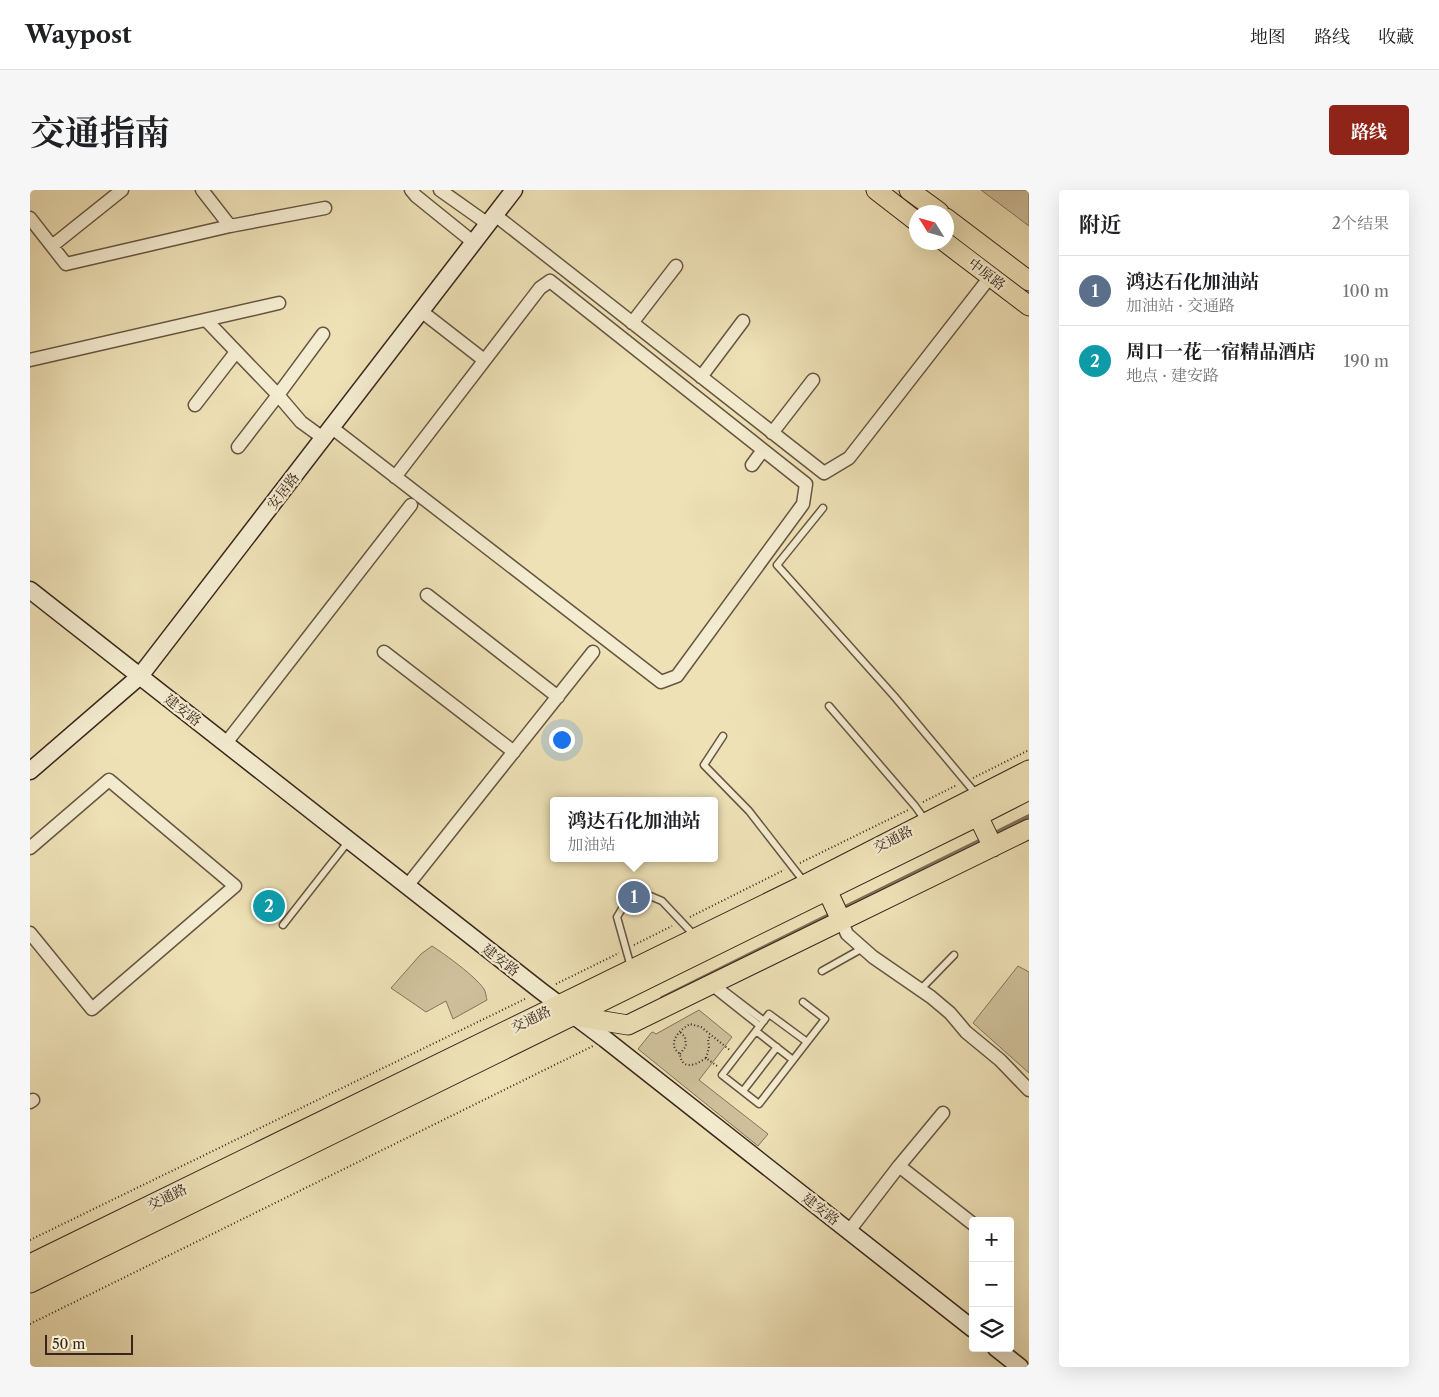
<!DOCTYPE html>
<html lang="zh">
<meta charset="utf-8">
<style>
body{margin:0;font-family:"Libre Caslon Text","Noto Serif SC",serif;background:#f6f6f6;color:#202124}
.controls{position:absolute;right:15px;bottom:15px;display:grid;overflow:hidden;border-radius:5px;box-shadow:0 5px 20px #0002}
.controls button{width:45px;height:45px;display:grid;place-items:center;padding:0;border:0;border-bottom:1px solid #e0e0e0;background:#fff;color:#202124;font:25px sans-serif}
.compass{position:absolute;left:879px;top:15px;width:45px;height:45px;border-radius:50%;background:#fff;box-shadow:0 5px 20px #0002;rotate:307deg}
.scale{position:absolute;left:15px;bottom:12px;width:88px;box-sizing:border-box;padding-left:5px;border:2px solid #38261c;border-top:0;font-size:14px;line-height:18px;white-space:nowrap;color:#38261c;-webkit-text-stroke:4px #f4ecd0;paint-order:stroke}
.you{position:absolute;left:531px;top:549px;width:18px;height:18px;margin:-12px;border:4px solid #fff;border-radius:50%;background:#1a73e8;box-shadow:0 0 0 8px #1a73e833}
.badge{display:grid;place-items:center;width:32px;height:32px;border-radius:50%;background:#8f2418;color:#fff;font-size:16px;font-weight:700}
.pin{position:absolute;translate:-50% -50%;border:2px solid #fff;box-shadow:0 1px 5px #0006}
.popup{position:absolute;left:520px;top:607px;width:168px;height:65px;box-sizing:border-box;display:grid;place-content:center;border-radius:5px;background:#fff;filter:drop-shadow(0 1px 4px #0005);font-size:16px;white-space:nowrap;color:#757577}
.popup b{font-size:19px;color:#202124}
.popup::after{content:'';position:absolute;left:50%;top:100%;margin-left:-10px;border:10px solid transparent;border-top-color:#fff}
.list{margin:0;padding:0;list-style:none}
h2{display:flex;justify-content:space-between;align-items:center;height:65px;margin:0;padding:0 20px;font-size:21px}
h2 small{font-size:16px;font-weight:400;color:#757577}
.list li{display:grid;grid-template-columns:32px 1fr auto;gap:15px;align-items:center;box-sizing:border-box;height:70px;padding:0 20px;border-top:1px solid #e0e0e0}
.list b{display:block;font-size:19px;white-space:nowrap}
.list p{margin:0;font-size:16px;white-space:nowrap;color:#757577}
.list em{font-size:16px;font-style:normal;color:#757577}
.icon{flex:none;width:28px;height:28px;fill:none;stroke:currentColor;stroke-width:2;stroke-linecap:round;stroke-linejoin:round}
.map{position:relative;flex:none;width:999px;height:1177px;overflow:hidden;border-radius:5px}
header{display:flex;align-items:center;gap:30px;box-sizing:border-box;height:70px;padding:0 25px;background:#fff;border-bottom:1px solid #e0e0e0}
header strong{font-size:24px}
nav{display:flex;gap:28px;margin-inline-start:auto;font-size:18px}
.intro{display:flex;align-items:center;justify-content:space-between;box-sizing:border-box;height:120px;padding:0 30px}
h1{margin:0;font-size:35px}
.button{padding:12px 22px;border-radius:5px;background:#8f2418;color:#fff;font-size:18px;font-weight:700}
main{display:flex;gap:30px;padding:0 30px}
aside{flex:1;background:#fff;border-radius:5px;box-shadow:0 5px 20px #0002}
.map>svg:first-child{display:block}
</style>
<header>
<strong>Waypost</strong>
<nav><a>地图</a><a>路线</a><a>收藏</a></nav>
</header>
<div class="intro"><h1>交通指南</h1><a class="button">路线</a></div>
<main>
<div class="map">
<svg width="999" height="1177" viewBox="0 0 999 1177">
<rect width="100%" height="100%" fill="#eee1b6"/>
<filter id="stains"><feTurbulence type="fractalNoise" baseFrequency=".004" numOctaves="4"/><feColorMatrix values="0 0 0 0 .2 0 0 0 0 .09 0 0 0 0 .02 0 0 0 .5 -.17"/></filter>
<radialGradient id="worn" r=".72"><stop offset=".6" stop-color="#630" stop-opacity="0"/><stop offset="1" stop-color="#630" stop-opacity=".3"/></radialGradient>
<path fill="#cfc19c" stroke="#84745c" d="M951 0H999V36Z
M402 756C416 765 445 786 454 799 456 802 456 807 457 810L423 829 416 811 396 822 361 798 391 764Z
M988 776 999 782V883L943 833Z
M669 820 702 847 669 890 738 944 728 956 608 859 621 843 623 842 626 844Z"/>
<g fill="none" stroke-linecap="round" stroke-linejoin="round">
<path stroke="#807059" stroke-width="4" d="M963 644 999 626
M811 719 953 649
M632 808 803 723"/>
<defs>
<path id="lane" d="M793 318 747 375 864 506 947 605
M799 516 885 616 895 630
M693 546 674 575 719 621 775 693
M253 735 318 652
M601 777 587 727 593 717 618 705 632 711 665 746
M792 781 833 758
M687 795 734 831
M682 798 730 836
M890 800 924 765
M773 812 795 829 777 852
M739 824 777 852 729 914 692 885Z
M726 841 763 870
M713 901 747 857"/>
<path id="street" d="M172 0 200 36
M381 0 386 6 443 52
M410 0 458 34
M465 25 794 283 819 268 960 87
M0 28 36 74 200 36 295 18
M22 56 92 0
M391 121 454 170
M176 130 248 205 271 232 293 248
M602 133 646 76
M0 170 249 113
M671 187 713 131
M165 215 206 162
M301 237 631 492 647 486 773 314 776 294 520 91 510 98 365 287
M742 243 783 190
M208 257 248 205 293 144
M722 275 733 260
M397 405 528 507
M354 462 484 562
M196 553 381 315
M0 658 79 590 205 696 62 819 0 743
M377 696 563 462
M811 730 817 744 843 767 901 807 920 823 936 842 970 870 999 900
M0 912 3 910
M869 976 913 923
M819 1041 869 976 943 1034"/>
<path id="secondary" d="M0 400 511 801 575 849 943 1139
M0 581 110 486 484 0
M966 1158 990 1177"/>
<path id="primary" d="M846 0 886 31
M879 0 909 22
M916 28 999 91
M915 52 999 116
M948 626 963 657
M797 700 811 730
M543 826 598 835 999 639
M0 1074 776 694 999 580
M0 1093 948 626 999 600"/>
</defs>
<use href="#lane" stroke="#665542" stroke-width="9"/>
<use href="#street" stroke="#665542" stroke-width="15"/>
<use href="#secondary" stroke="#38261c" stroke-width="19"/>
<use href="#primary" stroke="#38261c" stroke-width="21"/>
<path stroke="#38261c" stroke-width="2" stroke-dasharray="1 2.5" stroke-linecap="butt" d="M943 588 999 560
M893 612 927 595
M770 673 878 620
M660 727 754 680
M604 755 642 736
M526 794 589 763
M650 864 656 856 655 847 650 842H651
M676 868 679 858 678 849 681 845
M687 876 676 868C666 875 652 881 650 864 636 854 649 840 660 834L671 837 701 861
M0 1050 497 808
M0 1134 563 856"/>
<use href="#lane" stroke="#f4ecd0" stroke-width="6"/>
<use href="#street" stroke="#f4ecd0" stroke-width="12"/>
<use href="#secondary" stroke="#f4ecd0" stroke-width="16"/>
<use href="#primary" stroke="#eee1b6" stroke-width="19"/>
</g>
<g text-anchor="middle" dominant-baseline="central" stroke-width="4.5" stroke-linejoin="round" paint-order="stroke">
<g font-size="14" fill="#38261c" stroke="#f4ecd0">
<text transform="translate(957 84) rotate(37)">中原路</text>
<text transform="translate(253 301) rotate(-52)">安居路</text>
<text transform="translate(153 520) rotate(38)">建安路</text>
<text transform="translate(863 649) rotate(-27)">交通路</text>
<text transform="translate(471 770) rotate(38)">建安路</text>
<text transform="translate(501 829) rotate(-26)">交通路</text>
<text transform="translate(137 1007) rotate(-26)">交通路</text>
<text transform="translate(791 1019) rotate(38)">建安路</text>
</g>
</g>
<rect width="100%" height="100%" filter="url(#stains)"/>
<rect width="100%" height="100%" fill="url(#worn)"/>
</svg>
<div class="controls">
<button>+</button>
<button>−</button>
<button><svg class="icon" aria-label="layers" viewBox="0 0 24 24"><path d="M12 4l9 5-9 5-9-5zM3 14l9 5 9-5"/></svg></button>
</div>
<svg class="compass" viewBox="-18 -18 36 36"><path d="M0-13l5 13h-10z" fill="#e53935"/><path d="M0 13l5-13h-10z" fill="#757577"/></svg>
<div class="scale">50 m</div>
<div class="you"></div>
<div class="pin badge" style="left:604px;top:707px;background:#5c6f8a">1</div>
<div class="popup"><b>鸿达石化加油站</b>加油站</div>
<div class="pin badge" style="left:239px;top:716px;background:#0f9aa8">2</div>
</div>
<aside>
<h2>附近<small>2个结果</small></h2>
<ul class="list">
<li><span class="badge" style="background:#5c6f8a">1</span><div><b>鸿达石化加油站</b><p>加油站 · 交通路</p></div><em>100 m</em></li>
<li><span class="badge" style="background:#0f9aa8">2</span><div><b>周口一花一宿精品酒店</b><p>地点 · 建安路</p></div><em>190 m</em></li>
</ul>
</aside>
</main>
